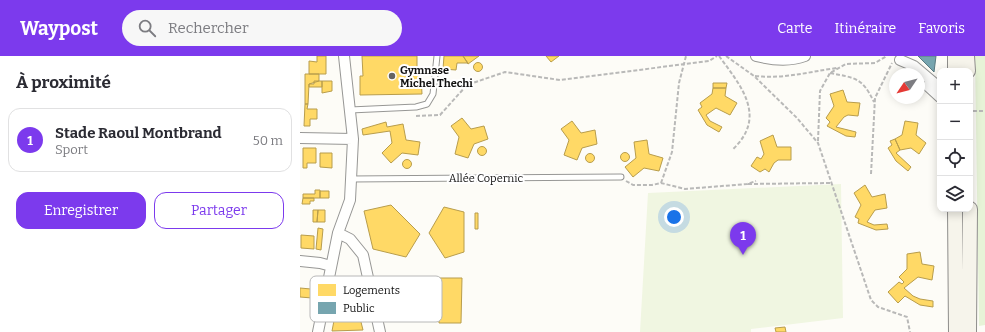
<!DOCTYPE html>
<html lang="fr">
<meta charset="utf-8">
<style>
body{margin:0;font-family:Bitter,serif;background:#f7f7f7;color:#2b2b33}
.controls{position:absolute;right:12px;top:12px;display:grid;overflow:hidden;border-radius:8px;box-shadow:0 2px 10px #0003}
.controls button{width:36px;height:36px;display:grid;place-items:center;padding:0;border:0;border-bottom:1px solid #e1e1e2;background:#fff;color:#2b2b33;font:20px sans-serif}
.compass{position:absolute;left:589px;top:12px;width:36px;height:36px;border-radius:50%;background:#fff;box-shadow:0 2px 10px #0003;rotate:235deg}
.you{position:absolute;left:374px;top:161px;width:14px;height:14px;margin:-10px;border:3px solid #fff;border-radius:50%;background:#1a73e8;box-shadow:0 0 0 6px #1a73e833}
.badge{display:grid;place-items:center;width:26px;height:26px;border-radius:50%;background:#7c3aed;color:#fff;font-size:13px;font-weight:700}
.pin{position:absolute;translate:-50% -33px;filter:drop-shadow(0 1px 2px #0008)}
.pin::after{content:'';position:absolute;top:21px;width:14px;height:12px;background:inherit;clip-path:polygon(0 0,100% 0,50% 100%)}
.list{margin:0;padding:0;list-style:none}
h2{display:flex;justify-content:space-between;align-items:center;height:52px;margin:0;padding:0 16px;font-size:17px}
h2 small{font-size:13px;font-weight:400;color:#7c7c81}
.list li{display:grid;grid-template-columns:26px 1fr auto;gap:12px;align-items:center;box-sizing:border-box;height:64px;margin:0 8px 8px;padding:0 8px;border:1px solid #e1e1e2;border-radius:12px}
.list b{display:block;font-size:15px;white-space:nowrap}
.list p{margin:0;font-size:13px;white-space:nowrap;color:#7c7c81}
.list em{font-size:13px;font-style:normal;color:#7c7c81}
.actions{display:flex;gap:8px;padding:12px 16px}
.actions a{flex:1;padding:9px 0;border:1px solid #7c3aed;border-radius:12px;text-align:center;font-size:14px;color:#7c3aed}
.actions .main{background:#7c3aed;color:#fff}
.icon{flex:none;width:22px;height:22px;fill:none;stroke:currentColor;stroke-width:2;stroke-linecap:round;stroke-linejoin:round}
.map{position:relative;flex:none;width:685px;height:276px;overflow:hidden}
header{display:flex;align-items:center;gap:24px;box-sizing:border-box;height:56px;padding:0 20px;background:#7c3aed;color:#fff}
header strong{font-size:19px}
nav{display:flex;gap:22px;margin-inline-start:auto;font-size:14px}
.search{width:280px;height:36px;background:#f7f7f7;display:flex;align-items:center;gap:10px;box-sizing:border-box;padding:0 14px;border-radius:22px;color:#7c7c81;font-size:15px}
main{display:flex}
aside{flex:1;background:#fff}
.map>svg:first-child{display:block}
</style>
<header>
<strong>Waypost</strong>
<div class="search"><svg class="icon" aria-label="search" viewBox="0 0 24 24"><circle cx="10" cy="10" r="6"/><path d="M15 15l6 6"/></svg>Rechercher</div>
<nav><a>Carte</a><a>Itinéraire</a><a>Favoris</a></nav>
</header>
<main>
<aside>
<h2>À proximité<small></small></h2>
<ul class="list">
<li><span class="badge">1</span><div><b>Stade Raoul Montbrand</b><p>Sport</p></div><em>50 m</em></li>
</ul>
<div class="actions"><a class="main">Enregistrer</a><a>Partager</a></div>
</aside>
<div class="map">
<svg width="685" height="276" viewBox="0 0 685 276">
<rect width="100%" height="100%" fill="#fdfcf7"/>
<path fill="#e7f3d7" d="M675 0H685V269L679 270Z"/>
<path fill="#f0f6e1" d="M541 128 543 262 451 273V276H340L348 137Z"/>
<path fill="#ffd966" stroke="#b89d4c" d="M17 0H26V18H9V5L17 6Z
M62 0H117V19H121L122 38 60 39V20H63Z
M144 0H163L168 7H157L156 14 143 13Z
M163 0H179L168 8Z
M246 0H259L251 6Z
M173.5 11a4.5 4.5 0 1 1 9 0a4.5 4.5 0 1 1-9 0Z
M5 18H19V25L9 28 8 48H5Z
M14 25H22V31H9V28H14Z
M22 25H32V35L22 37Z
M413 27H427L426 32H413Z
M413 32H426L425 40 437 47 430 59 416 52 406 59 410 65 422 71 419 76 407 69 398 54 402 51 400 47 412 38Z
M543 34 547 46 560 47 558 60 548 59 544 61 536 71 556 76 555 81 546 80 527 70 530 66 526 62 534 50 530 38Z
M5 48H8L7 53H17V63H10V70H4Z
M162 62 171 73 184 70 188 83 174 88 168 102 155 98 159 81 151 70Z
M272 65 281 77 295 74 297 88 282 92 277 104 264 99 269 84 261 73Z
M605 65 618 67 616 79 626 87 619 98 611 92 600 94 595 83 602 79Z
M86 66 87 71 103 68 106 84 120 86 118 99 102 97 91 107 82 97 92 87 90 75 63 79 62 73Z
M473 79 477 91H491V104H478L474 107 469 116 465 113 460 116 451 110 457 101 461 103 464 98 460 85Z
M595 83 600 94 596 97 611 111 608 115 596 105 588 92 592 89 590 85Z
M347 84 349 98 363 102 359 115 344 112 333 121 325 111 336 102 334 86Z
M177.5 95a4.5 4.5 0 1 1 9 0a4.5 4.5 0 1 1-9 0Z
M3 92H16V107H7V112H3Z
M320.5 101a4.5 4.5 0 1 1 9 0a4.5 4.5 0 1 1-9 0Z
M20 97H32V112L20 111Z
M285.5 102a4.5 4.5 0 1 1 9 0a4.5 4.5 0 1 1-9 0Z
M102.5 108a4.5 4.5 0 1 1 9 0a4.5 4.5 0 1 1-9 0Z
M565 129 572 141 585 138 587 152 575 154 567 166 574 169 587 168 588 173 576 174 558 167 559 163 555 161 561 149 554 137Z
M15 134H20V142H3V138H15Z
M20 135H29V142H20Z
M3 142H14V145H10V148H2Z
M91 149 120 178 106 201 73 193 64 155Z
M144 151 164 156V196L145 202 129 177Z
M13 154H18L17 166H13Z
M18 154H25V166H17Z
M175 157H178V173H175Z
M18 172 23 173 21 194 16 193Z
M1 179 14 180V193L1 192Z
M620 196 622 208 634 210 632 224 618 221 604 232 613 240 620 243 633 245V251L620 249 605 240 598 247 588 236 599 226 602 228 604 226 599 221 607 213V198Z
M50 222 63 274 32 275 42 223Z
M79 222H162L161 267H139L138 246H107V262H89Z
M11 231 14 232 12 242 0 241V232L11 233Z
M485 271 486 276H476L475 272Z"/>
<path fill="#76a5af" stroke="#587980" d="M618 0H636L634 16Z"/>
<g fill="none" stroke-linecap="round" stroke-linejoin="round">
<defs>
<path id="lane" d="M50 54 116 51 127 48 133 38 137 0
M51 123 321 121"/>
<path id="street" d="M456 0C472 4 489 6 505 0
M600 4 614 10 640 32
M628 30 640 41
M0 82 53 83
M38 177 50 183 63 199 80 276
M0 205 20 207 31 210
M18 276 38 177 50 144 53 83 44 0"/>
<path id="secondary" d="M655 0V15
M667 0 668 15
M655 153 656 276
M669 276 670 153"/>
</defs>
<use href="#lane" stroke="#979795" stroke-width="7"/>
<use href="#street" stroke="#979795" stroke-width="12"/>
<use href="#secondary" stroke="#8e8d8b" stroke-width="16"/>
<path stroke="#b9b9b8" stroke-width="2" stroke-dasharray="4 2" stroke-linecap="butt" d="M419 0C441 30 468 61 432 94
M426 0 454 20 497 62 518 87 571 244 578 251 607 261 610 276
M530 17C555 22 562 21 574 46
M455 20C486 23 507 16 537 12
M673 55H685
M116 60 140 59 167 29 205 16 260 24 409 5 417 0
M518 85 520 35 530 17 546 8 575 7 587 0
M571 118 575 42 592 7
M326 125 333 129H352L361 127 385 133 447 128 456 125
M361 127 372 96 379 27 386 0
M448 128 531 127"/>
<use href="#lane" stroke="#fffffe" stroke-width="5"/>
<use href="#street" stroke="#fffffe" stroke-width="10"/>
<use href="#secondary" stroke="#f6f4eb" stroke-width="14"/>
</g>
<circle fill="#646362" stroke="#fff" stroke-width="1.5" cx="92" cy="20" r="4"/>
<g text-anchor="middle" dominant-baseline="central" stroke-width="4" stroke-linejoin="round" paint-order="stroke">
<g font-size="11" font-weight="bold" fill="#111" stroke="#fff" text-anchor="start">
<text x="100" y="14">Gymnase<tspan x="100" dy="13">Michel Thechi</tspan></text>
</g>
<g font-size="11" fill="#111" stroke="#fff">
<text x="186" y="122">Allée Copernic</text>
</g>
</g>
<rect x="10" y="220" width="132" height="46" rx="6" fill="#fff" stroke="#b8b8b8" stroke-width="1"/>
<rect x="18" y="228" width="18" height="12" fill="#ffd966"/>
<rect x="18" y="246" width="18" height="12" fill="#76a5af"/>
<g font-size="11" fill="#111">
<text x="43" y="238">Logements</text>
<text x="43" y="256">Public</text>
</g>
</svg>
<div class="controls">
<button>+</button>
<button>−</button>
<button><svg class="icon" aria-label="locate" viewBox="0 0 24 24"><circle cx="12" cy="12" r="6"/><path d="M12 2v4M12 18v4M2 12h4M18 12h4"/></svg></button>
<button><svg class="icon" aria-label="layers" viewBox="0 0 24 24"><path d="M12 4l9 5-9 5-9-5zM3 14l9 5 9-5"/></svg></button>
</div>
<svg class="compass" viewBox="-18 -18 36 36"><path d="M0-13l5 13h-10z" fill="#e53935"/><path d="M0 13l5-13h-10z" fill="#7c7c81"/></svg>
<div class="you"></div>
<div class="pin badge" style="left:443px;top:199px">1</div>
</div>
</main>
